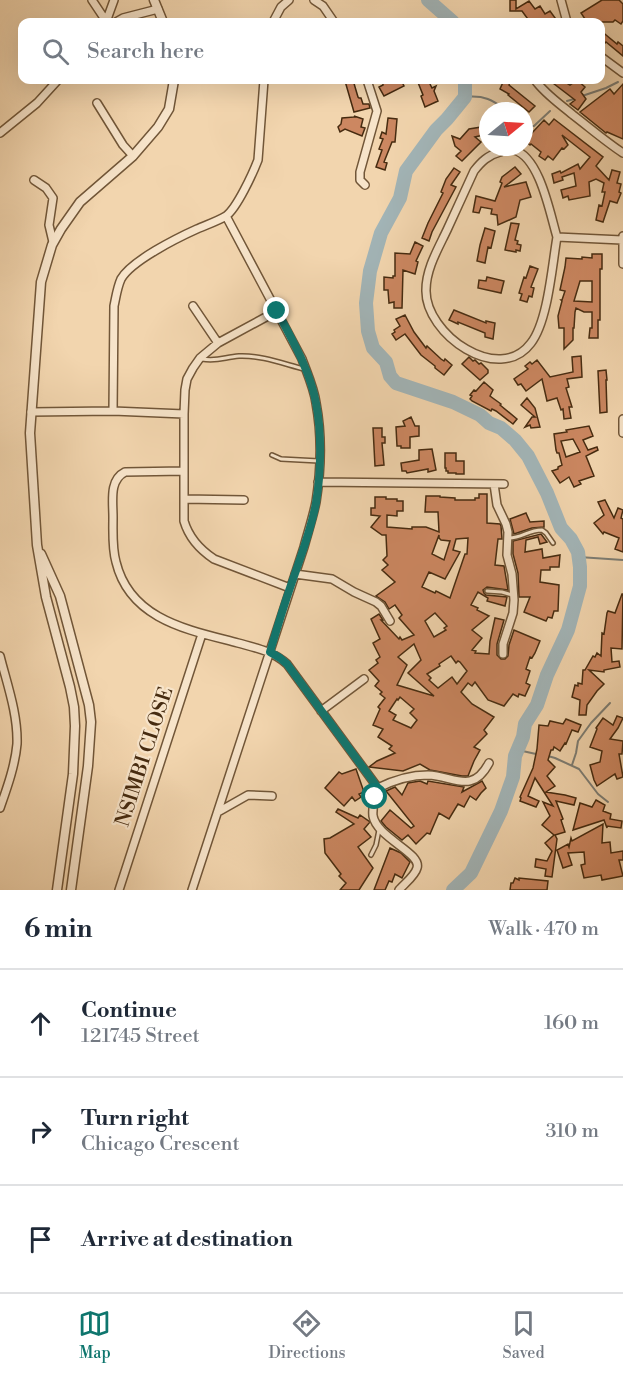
<!DOCTYPE html>
<meta charset="utf-8">
<style>
body{margin:0;font-family:"Libre Bodoni",serif;background:#f2f2f3;color:#1f2937}
.compass{position:absolute;left:479px;top:102px;width:54px;height:54px;border-radius:50%;background:#fff;box-shadow:0 6px 24px #0002;rotate:72deg}
.stop{position:absolute;width:18px;height:18px;margin:-14px;border:4px solid #0f766e;border-radius:50%;background:#fff}
.stop.end{background:#0f766e;border-color:#fff;box-shadow:0 2px 6px #0008}
.list{margin:0;padding:0;list-style:none}
h2{display:flex;justify-content:space-between;align-items:center;height:78px;margin:0;padding:0 24px;font-size:26px}
h2 small{font-size:20px;font-weight:400;color:#747a83}
.list li{display:grid;grid-template-columns:39px 1fr auto;gap:18px;align-items:center;box-sizing:border-box;height:108px;padding:0 24px;border-top:2px solid #e0e1e3}
.list b{display:block;font-size:22px;white-space:nowrap}
.list p{margin:0;font-size:20px;white-space:nowrap;color:#747a83}
.list em{font-size:20px;font-style:normal;color:#747a83}
.icon{flex:none;width:33px;height:33px;fill:none;stroke:currentColor;stroke-width:2;stroke-linecap:round;stroke-linejoin:round}
.map{position:relative;flex:none;width:623px;height:890px;overflow:hidden}
.search{position:absolute;background:#fff;box-shadow:0 6px 24px #0002;left:18px;right:18px;top:18px;height:66px;display:flex;align-items:center;gap:15px;box-sizing:border-box;padding:0 21px;border-radius:12px;color:#747a83;font-size:22px}
.sheet{height:402px;background:#fff}
nav{display:flex;justify-content:space-around;align-items:center;box-sizing:border-box;height:84px;border-top:2px solid #e0e1e3;background:#fff;font-size:16px;color:#747a83}
nav a{display:grid;justify-items:center;gap:3px}
nav .on{color:#0f766e}
.map>svg:first-child{display:block}
</style>
<div class="map">
<svg width="623" height="890" viewBox="0 0 623 890">
<rect width="100%" height="100%" fill="#f2d5ae"/>
<filter id="stains"><feTurbulence type="fractalNoise" baseFrequency=".00333" numOctaves="4"/><feColorMatrix values="0 0 0 0 .2 0 0 0 0 .09 0 0 0 0 .02 0 0 0 .5 -.17"/></filter>
<radialGradient id="worn" r=".72"><stop offset=".6" stop-color="#630" stop-opacity="0"/><stop offset="1" stop-color="#630" stop-opacity=".3"/></radialGradient>
<g fill="none" stroke-linecap="round" stroke-linejoin="round">
<path stroke="#7d7e75" stroke-width="2" d="M582 96 606 88 618 82
M465 97C485 95 492 100 508 111
M567 101 574 99
M524 122 529 126H534L550 111
M579 557 623 560
M518 750 536 754
M548 756 555 758 579 769 598 794 608 802
M572 765 576 753 578 741 591 723 610 703"/>
<path stroke="#a2b5b8" stroke-width="14" d="M428 0 453 22
M453 890 471 873 501 811 513 777 515 756 523 737 525 724 537 705 547 675 568 630 580 586V567L578 552 571 539 561 528 547 493 528 456 515 440 501 428 489 423 480 415 453 402 396 383 390 376 386 362 373 348 368 331 366 303 370 271 381 233 400 198 406 171 436 130 447 119 465 97V80"/>
</g>
<path fill="#cc8761" stroke="#462b10" stroke-width="1.5" fill-rule="evenodd" d="M510 0H516V9L529 1 535 9 540 6 545 14 550 11 558 22H530L522 11H510Z
M602 0H619L623 4V21L621 24 615 20 613 22H587L581 13Z
M600 30 617 44 618 42 623 46V56L606 42 604 44 600 41Z
M349 80H353L358 97 359 98H361L363 104H369L370 108 354 112 345 81Z
M390 80H401L404 86 384 96 379 87 383 85V83Z
M417 80H428L432 88 436 86 434 91 438 101 425 107 421 96 423 95Z
M504 80H511L509 85 535 106 529 112 508 95 509 94 500 89Z
M549 80H562L570 85 577 80 585 87 581 92 586 99 578 110 570 104 575 100Z
M623 84V139L607 132 606 133 580 112 610 89 614 94Z
M354 116 363 119 361 127 365 128 362 136 345 129 340 132 338 127 341 124 342 118 355 117Z
M388 118 397 119 395 142H392L384 162 387 163 385 170 376 167 382 150 379 149 383 139 380 138 382 132 386 134Z
M554 119 603 157 596 166 609 180 612 170 620 172 617 183 621 184 619 192 621 193 617 203 610 201 603 222 596 220 599 205 602 206 605 192H602L604 183 596 179 589 182 590 196 569 200 568 196 563 198 561 190 576 186 574 173 562 177 563 180 554 183 552 174 560 171 561 173 578 164 580 169 590 157 562 135 568 145 564 149 562 148 553 160 548 156 545 160 539 156 541 152 531 144 530 145 524 140V129L531 134 544 120 549 125Z
M488 126V134L475 137 481 142 462 161 456 156 461 151 455 146 452 136 460 139 469 129Z
M515 167 521 174 504 187 526 182 531 197 520 200 516 217 498 225 497 215 491 214 492 209 481 207 479 213 473 212 476 196 495 201 502 183 500 182 502 177Z
M454 168 460 172 451 185 456 187 432 232 429 241 422 238 428 223 443 193 441 192 446 179Z
M511 223 519 224 515 240 518 241 517 244 521 245 520 251 516 250V252L505 250Z
M485 228 495 231 491 248 488 247 485 263 477 261 480 245Z
M415 242 423 246 416 261 418 262 415 274 403 270 402 308H394V302L389 303 388 290H384V277L393 278V276H395V253L410 254Z
M592 254H602V269H600V320H598V338H589L590 328H592V312H584L576 308 575 312 574 328H573V340L564 349V328H559L558 316 562 301 561 300H562L565 291 560 290 565 267 566 258 582 259V257L592 258ZM580 281H592V302L574 301Z
M530 266 538 269 531 287 534 288 532 297 529 296 527 302 520 300 522 294 519 293 524 277 526 278Z
M487 277 504 281 501 293 478 288 479 280 486 281Z
M454 310 486 323V321L495 323 493 339 485 337V333L458 322V324L449 320Z
M405 315 414 332 426 348 427 346 441 359 444 361 445 359 452 365 444 375 435 368V366L421 355 405 334 396 340 392 334 395 332 394 330 400 326 396 319Z
M581 356 582 377 567 379 569 387 566 388 572 407H569L571 418 564 419 563 409 561 410 557 398 547 401 542 379 526 391 521 384 518 385 514 379 528 369 525 366 530 362 532 364 537 360 550 377 573 372 572 357Z
M469 357 473 361 475 360 479 364 481 363 488 370V373L480 380 462 364Z
M606 370 607 380H606L607 412 600 413 598 371Z
M484 382 493 390 490 396 501 404 500 405 517 419 513 424 496 411 492 409 491 411 472 401 470 399 472 396 470 395 474 390 476 391Z
M527 398 535 408 540 427 531 428 530 425 525 427 532 417H535L521 405Z
M411 417 415 426H419V436L410 437V448H401V446H397L396 427 405 426 403 421Z
M589 426 593 436 583 440 588 450 597 447 598 450 586 456 594 476 579 481 581 484 574 487 569 477 560 483 552 471 558 469V467L562 465 559 453H557L556 450 554 434 567 432 566 430ZM573 439 580 452 566 457 561 441Z
M373 428H382V437H385V443H382L384 465 375 466Z
M432 449 436 470 428 472V469L407 473 406 471H402L401 463 419 460V450Z
M445 453H456V461H464V474H456V473H448V471H446V468H445Z
M479 494H487V523L500 524 501 526 502 539H498L495 565 504 566 508 590 487 587 483 590 484 593 486 595 507 597 505 606 487 601 488 598 478 592 471 605 478 608 477 610 489 616 472 630 482 638 472 650 476 651 475 653 489 654 490 641 495 618 504 620 497 644V655L501 659H505L508 656 509 645 514 630 540 641 535 653 532 658 530 657 526 669 530 671 526 683 530 685 525 696 519 694 518 697 513 694 504 706 488 700 475 682 472 686 468 683 461 692 472 704 494 717 484 730 487 734 474 747 480 750 474 761 468 776H462L430 770 420 764 403 771 369 767 377 761 395 753 389 749 392 746 378 737 383 729 373 725 380 709 378 707 385 698 380 694 382 692 375 686 379 681 369 670 378 663 376 660 380 657 373 643 380 639 371 619 379 614 383 620H381L399 639 400 637 402 640 414 635 399 618 402 615 395 605 389 609 385 602 376 596 395 582 382 570 388 565 383 560 387 556 386 535H382L371 527 380 516 371 515V508H375V497H386V499H397V501H403V511H397V516L387 515V527L412 529V527H426L439 532 438 512H425L426 496H440V497L455 498V500H475V498H479ZM439 535V538L441 540 450 541 444 560 432 554ZM468 538 467 554H465L450 598 436 591 435 593 422 587 429 572 445 579 460 552 453 550 456 539ZM435 613 447 626 444 628 446 630 434 637 425 621ZM414 644 421 660 408 673 434 696 397 685 407 665 398 657ZM451 656 456 663 458 661 460 662 467 671 457 684 452 677 438 688 429 680 431 678 427 674 440 666 439 664ZM400 697 414 709 410 713 417 720 411 728 393 720 396 715 389 711 397 699 398 700Z
M605 500 614 518 618 508 623 510 621 518 623 519V552L615 549 619 538 604 532 603 534 594 523 604 515 598 502Z
M526 513 530 522 544 521V527L532 528 514 534 510 519Z
M541 534 547 542 540 544 538 537 526 540 525 552 542 549 543 558 560 555 559 567H550V570H541L540 582 559 585 558 611H554L552 618 548 617 546 621 524 612 530 597H519L518 573 513 554V541Z
M622 594H623L622 649 611 648 612 662 619 661 620 667 604 670V672L589 670 604 684 597 691 587 705 586 715H579L580 700 572 697 575 685 578 686V683L582 684 583 670H585L593 656 595 657 597 653 601 656 602 633 604 634 607 613 608 611 615 613Z
M617 716 623 718 618 728 610 739 623 741 622 754H619L623 777 617 779 615 774 597 786 594 780 590 765 600 762 602 751 590 747 597 729 596 728 603 718 613 725Z
M566 719 581 725 578 732 572 730 566 744 565 743 560 751 554 747 553 750H551L548 760 555 767 547 776 555 786 546 792 565 795 576 798 574 805 556 801 563 819 561 820 565 832 555 835 557 839 552 877 545 876 546 869 535 867 536 859 547 861 552 851 545 843 554 835 542 825 550 816 543 802 553 806 535 778 528 796 539 801 536 807 520 801 521 798 520 797 533 768 537 749 539 725 548 726 550 721 563 724Z
M356 769 364 792 359 794 361 797 355 801 352 797 344 806 325 788 339 772 342 774Z
M420 781 427 784 428 781 464 787 462 792 482 781 486 788 481 793 476 800 470 796 464 807 458 804 449 819 439 813 430 834 427 833 416 844 408 835 402 840 386 827 381 821 390 810 411 828 414 826 386 791 395 787 402 795 408 783Z
M596 800 605 805 603 811 611 814 610 819 622 821 621 828 607 826V828L604 820 573 830 580 803 592 807Z
M338 809 358 818 360 815 370 822 364 829 371 837 358 847 373 868 359 890H340L346 883 339 876 341 874 325 853 324 839 330 838 354 824 336 812Z
M603 824 602 843 610 842 611 853 623 851V860H619L623 876 602 880 601 875 584 878 581 865 585 864 584 852 568 853 572 865 563 868 557 850 568 844 569 847 571 838 572 841Z
M390 848 401 853 410 862 402 878 395 874 392 882 389 881 385 890H374Z
M515 878 519 880V878L548 881 547 890H510L511 883H513Z"/>
<g fill="none" stroke-linecap="round" stroke-linejoin="round">
<defs>
<path id="service" d="M202 359C217 362 225 357 239 356 261 355 284 364 304 369
M272 455 281 459 319 461
M509 538C522 538 528 530 542 530L546 533 553 543
M487 591 502 592 512 595
M371 855 376 845 379 830"/>
<path id="minor" d="M92 0 106 21
M314 0 323 6 334 22
M561 0 567 22
M106 22 114 0
M116 22 123 18 158 9
M273 22 281 7 289 0
M600 56 623 73
M535 80C545 94 560 104 573 115 590 128 606 142 623 153
M97 103 123 145 133 156
M0 133 37 103 58 80
M34 180 46 188 53 198 49 225 53 242
M365 185 360 180V172L377 111 367 80
M623 236V264
M557 237C552 266 548 321 531 343 499 386 425 334 426 290 426 269 438 249 447 230 456 210 465 191 474 171 481 162 488 155 500 152 504 150 509 149 514 150 540 157 550 214 557 237L622 240
M193 306 218 343
M277 311 218 343 200 358 193 368 187 379 185 390 184 414V521C189 538 199 549 214 559L290 588
M113 411 114 306C116 297 117 288 121 279 131 261 177 238 197 229 206 225 218 221 226 216 237 208 253 173 258 160L264 80
M31 412 113 411 184 414
M623 419V433
M184 471 125 472C109 480 113 501 113 517 113 532 112 548 116 562 130 620 189 630 238 643 256 648 273 651 287 664L378 788C375 797 372 806 373 816 377 838 422 853 417 868 415 876 404 884 399 890
M318 482 504 484
M494 484 497 505 506 524 508 532 507 555 512 574 514 600 513 613 503 644V654
M184 499 244 500
M295 574 332 579 354 592 376 602 381 606 390 621
M0 656C7 684 18 714 17 744 15 766 7 788 0 808
M321 711 364 679
M378 788C394 780 409 775 428 775 454 776 472 795 489 763
M218 812 248 795 272 796
M119 890 202 634
M192 890 304 547C308 532 313 517 316 502 321 470 322 435 316 403 314 388 307 373 302 359L226 216"/>
<path id="tertiary" d="M154 0 163 22
M41 554 60 596 89 705 91 722 88 766 71 890
M57 890 73 774 75 726 74 707 70 687 46 597 37 545 30 433 41 282 52 245 61 229 80 202 133 156 158 127 169 109 174 80"/>
</defs>
<use href="#service" stroke="#715638" stroke-width="6"/>
<use href="#minor" stroke="#715638" stroke-width="10"/>
<use href="#tertiary" stroke="#715638" stroke-width="11"/>
<use href="#service" stroke="#f7e4ca" stroke-width="3"/>
<use href="#minor" stroke="#f7e4ca" stroke-width="7"/>
<use href="#tertiary" stroke="#f7e4ca" stroke-width="8"/>
</g>
<g fill="none" stroke-linecap="round" stroke-linejoin="round">
<path stroke="#0f766e" stroke-width="8" d="M277 311C292 340 310 370 316 403 322 433 321 473 316 503 311 530 301 556 292 582 284 605 277 628 270 652L280 658 287 664 378 788 375 797"/>
</g>
<g text-anchor="middle" dominant-baseline="central" stroke-width="4.5" stroke-linejoin="round" paint-order="stroke">
<g font-size="20" fill="#462b10" stroke="#f7e4ca">
<text transform="translate(145 757) rotate(-72)">NSIMBI CLOSE</text>
</g>
</g>
<rect width="100%" height="100%" filter="url(#stains)"/>
<rect width="100%" height="100%" fill="url(#worn)"/>
</svg>
<svg class="compass" viewBox="-18 -18 36 36"><path d="M0-13l5 13h-10z" fill="#e53935"/><path d="M0 13l5-13h-10z" fill="#747a83"/></svg>
<div class="stop" style="left:375px;top:797px"></div>
<div class="stop end" style="left:277px;top:311px"></div>
<div class="search"><svg class="icon" aria-label="search" viewBox="0 0 24 24"><circle cx="10" cy="10" r="6"/><path d="M15 15l6 6"/></svg>Search here</div>
</div>
<section class="sheet">
<h2>6 min<small>Walk · 470 m</small></h2>
<ul class="list">
<li><svg class="icon" aria-label="ahead" viewBox="0 0 24 24"><path d="M12 20V5M6 11l6-6 6 6"/></svg><div><b>Continue</b><p>121745 Street</p></div><em>160 m</em></li>
<li><svg class="icon" aria-label="right" viewBox="0 0 24 24"><path d="M7 20v-9h11M14 6l5 5-5 5"/></svg><div><b>Turn right</b><p>Chicago Crescent</p></div><em>310 m</em></li>
<li><svg class="icon" aria-label="arrive" viewBox="0 0 24 24"><path d="M6 21V4h12l-3 4 3 4H6"/></svg><div><b>Arrive at destination</b></div></li>
</ul>
</section>
<nav>
<a class="on"><svg class="icon" aria-label="map" viewBox="0 0 24 24"><path d="M3 6l6-2 6 2 6-2v14l-6 2-6-2-6 2zM9 4v14M15 6v14"/></svg>Map</a>
<a><svg class="icon" aria-label="directions" viewBox="0 0 24 24"><path d="M12 3l9 9-9 9-9-9zM9 14v-3h6M13 9l2 2-2 2"/></svg>Directions</a>
<a><svg class="icon" aria-label="saved" viewBox="0 0 24 24"><path d="M7 4h10v16l-5-4-5 4z"/></svg>Saved</a>
</nav>
